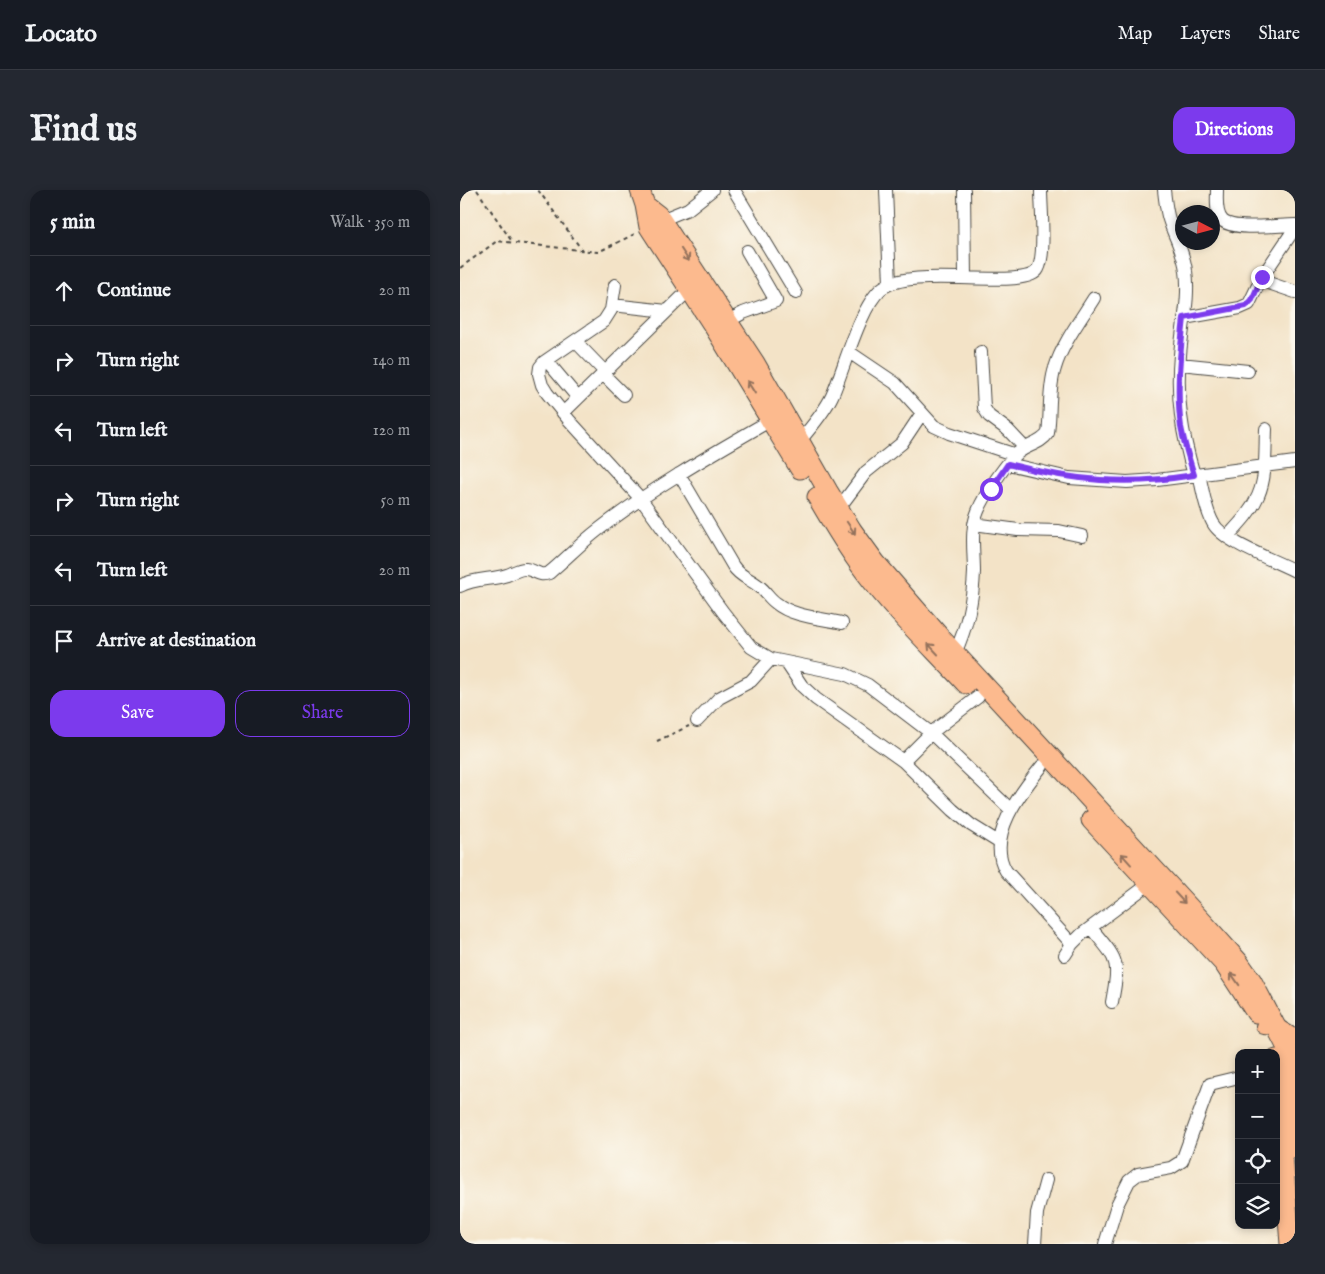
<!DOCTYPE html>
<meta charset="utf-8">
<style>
body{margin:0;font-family:"IM FELL English",serif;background:#242831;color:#f1f3f6}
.controls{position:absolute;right:15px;bottom:15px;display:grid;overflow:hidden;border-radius:10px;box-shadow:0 2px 8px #0003}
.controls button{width:45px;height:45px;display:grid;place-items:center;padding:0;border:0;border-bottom:1px solid #363941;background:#171b24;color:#f1f3f6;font:25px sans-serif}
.compass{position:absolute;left:715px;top:15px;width:45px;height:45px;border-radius:50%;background:#171b24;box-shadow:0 2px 8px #0003;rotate:96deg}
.stop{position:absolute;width:15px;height:15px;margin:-11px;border:4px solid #7c3aed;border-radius:50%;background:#fff}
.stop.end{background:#7c3aed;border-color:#fff;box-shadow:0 1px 5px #0008}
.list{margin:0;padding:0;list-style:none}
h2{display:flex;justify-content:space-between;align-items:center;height:65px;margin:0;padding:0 20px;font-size:21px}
h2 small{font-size:16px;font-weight:400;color:#9ea1a6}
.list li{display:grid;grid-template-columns:32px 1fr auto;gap:15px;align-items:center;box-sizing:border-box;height:70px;padding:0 20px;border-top:1px solid #363941}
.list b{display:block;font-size:19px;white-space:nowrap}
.list em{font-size:16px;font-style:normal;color:#9ea1a6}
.actions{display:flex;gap:10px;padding:15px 20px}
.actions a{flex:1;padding:11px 0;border:1px solid #7c3aed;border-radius:15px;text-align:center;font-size:18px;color:#7c3aed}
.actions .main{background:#7c3aed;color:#fff}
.icon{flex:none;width:28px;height:28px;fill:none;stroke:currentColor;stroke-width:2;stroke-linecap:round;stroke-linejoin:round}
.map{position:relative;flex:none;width:835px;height:1054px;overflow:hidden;border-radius:15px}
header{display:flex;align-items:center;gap:30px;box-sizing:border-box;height:70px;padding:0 25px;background:#171b24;border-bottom:1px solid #363941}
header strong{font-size:24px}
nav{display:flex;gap:28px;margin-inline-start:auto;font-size:18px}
.intro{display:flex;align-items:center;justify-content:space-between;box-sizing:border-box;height:120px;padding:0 30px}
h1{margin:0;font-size:35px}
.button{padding:12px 22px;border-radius:15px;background:#7c3aed;color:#fff;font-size:18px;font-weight:700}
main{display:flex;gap:30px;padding:0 30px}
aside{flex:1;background:#171b24;border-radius:15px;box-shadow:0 2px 8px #0003}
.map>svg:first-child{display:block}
</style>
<header>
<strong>Locato</strong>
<nav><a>Map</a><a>Layers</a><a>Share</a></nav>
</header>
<div class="intro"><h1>Find us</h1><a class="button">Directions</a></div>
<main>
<aside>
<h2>5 min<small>Walk · 350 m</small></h2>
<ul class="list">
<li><svg class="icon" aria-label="ahead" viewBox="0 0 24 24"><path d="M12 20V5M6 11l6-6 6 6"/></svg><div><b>Continue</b></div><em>20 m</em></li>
<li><svg class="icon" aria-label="right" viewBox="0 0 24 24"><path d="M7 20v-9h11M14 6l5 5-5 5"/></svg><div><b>Turn right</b></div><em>140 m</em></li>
<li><svg class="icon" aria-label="left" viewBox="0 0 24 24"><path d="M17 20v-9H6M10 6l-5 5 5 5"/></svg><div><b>Turn left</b></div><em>120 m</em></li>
<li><svg class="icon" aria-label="right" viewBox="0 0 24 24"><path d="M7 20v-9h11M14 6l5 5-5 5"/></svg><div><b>Turn right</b></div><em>50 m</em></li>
<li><svg class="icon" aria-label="left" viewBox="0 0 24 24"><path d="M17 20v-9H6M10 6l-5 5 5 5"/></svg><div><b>Turn left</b></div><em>20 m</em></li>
<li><svg class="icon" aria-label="arrive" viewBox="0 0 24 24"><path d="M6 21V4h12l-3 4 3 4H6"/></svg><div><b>Arrive at destination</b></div></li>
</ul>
<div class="actions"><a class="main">Save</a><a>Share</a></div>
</aside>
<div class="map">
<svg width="835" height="1054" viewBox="0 0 835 1054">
<rect width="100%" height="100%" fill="#fbf7ec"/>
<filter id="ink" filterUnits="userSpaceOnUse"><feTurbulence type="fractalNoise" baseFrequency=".02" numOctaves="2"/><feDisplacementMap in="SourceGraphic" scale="10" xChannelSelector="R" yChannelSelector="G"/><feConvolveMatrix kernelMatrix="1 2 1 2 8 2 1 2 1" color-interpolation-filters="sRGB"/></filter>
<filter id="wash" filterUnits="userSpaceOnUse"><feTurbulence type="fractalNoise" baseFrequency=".0096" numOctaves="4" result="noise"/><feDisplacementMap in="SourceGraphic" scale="20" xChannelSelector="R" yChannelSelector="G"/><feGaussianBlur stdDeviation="1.12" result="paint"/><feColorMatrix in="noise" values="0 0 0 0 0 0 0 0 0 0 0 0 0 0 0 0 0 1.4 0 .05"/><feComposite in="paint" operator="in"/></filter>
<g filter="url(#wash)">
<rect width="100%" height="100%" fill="#f3e3c7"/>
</g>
<g filter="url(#ink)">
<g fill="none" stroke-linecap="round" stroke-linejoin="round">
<defs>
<path id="minor" d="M274 0 336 103
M426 0 430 93
M504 0 505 88
M704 0C705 9 706 18 708 26 713 45 724 61 726 81 730 108 722 137 720 165 716 208 722 244 734 285
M757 0C757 9 755 24 763 31 775 41 819 35 835 35
M201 30 228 19 252 0
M800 90 835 102
M155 95 151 120 144 131 84 172 80 177 79 184 82 195 87 203 109 230 181 309 263 422 291 457 311 469 385 484 408 495 471 543 550 619
M152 115 207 121
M724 128 780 118 789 114 802 87 835 38
M268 131 283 123 316 111 287 61
M116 152 145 182
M389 162 435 193 474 236 489 243 556 265
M521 162 524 218 529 226 548 240 565 258
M87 171 118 208
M720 174 788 181
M143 184 164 205
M103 223 230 99
M339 252C351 237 364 223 372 206 384 179 400 117 421 99 450 74 567 102 578 79 586 65 581 18 581 0
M548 274 609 288 667 292 697 290 835 272
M219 284 273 376C281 388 290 388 300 397 306 402 310 409 316 413 333 427 361 428 382 433
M739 285C743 300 745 319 753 333 763 352 814 370 835 381
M379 318 406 282 442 253 462 223
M514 334 558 340 599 341 622 346
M767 347C779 334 791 322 798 306 807 286 805 260 806 239
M0 396C14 388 32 390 47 385 53 383 60 378 66 379 76 380 78 387 89 383 106 369 121 353 138 340 192 298 252 264 311 230
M495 463C507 437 513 410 514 382 514 362 510 340 518 321 524 306 547 271 559 262 568 255 582 253 588 243 591 222 588 199 595 178 602 154 621 129 634 108
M326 472 342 496 356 509 443 571 493 620 511 635 540 653
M237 531 259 508 291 491 311 469
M443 571 471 543 518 507
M582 576C561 602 525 647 546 681L612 754
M631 738C658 771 660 769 652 812
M605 765 612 754 622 744 689 694
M575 1054 577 1023 586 990
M645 1054 657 1015 669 991 678 984 711 978 722 971 750 894 779 887"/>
<path id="major" d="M804 836 817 837 835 848"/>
<path id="highway" d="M180 0 185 15 189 37 254 137 340 279
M185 15 198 25 295 173 368 301 392 340 416 373 481 448 743 732 778 771 792 791 825 854 830 869 834 903 835 958
M357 307C372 333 387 358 405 382 435 422 472 457 506 494
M631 630 764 774 796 823
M816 869 819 887 823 966 830 1054"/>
</defs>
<use href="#minor" stroke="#494742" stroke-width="14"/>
<use href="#major" stroke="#494742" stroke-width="18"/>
<use href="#highway" stroke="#494742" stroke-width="21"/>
<path stroke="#494742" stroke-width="2" stroke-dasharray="4 4" stroke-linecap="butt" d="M17 0 53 53
M78 0 122 60
M0 78 37 51 138 62 177 43
M197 551 229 536"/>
<use href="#minor" stroke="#fff" stroke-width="12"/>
<use href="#major" stroke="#fcba8e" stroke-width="16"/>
<use href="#highway" stroke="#fcba8e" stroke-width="19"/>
</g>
<defs><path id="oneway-shaft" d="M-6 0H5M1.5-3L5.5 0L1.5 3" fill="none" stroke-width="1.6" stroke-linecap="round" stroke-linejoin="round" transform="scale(1.25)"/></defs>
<g stroke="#94725c">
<use href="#oneway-shaft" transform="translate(225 65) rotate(57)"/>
<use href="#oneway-shaft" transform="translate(291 197) rotate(-122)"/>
<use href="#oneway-shaft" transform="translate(391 338) rotate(56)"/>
<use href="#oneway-shaft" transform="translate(473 459) rotate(-133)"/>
<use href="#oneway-shaft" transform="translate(666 669) rotate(-132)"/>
<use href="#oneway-shaft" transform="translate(720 708) rotate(47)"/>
<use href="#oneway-shaft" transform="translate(775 789) rotate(-125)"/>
</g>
</g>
<g fill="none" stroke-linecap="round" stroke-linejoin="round" filter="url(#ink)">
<path stroke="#7c3aed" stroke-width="6" d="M531 299 548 274C614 291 666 296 734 285 729 269 724 253 721 237 716 201 720 164 724 128L786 116 792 110 802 87"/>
</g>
</svg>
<div class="controls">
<button>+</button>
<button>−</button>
<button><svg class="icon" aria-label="locate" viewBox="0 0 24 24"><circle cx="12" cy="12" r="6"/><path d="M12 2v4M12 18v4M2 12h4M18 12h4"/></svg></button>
<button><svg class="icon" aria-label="layers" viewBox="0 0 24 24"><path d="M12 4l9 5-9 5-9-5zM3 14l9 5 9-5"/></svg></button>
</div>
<svg class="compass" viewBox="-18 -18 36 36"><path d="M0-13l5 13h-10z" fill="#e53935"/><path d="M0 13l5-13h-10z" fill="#9ea1a6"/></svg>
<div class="stop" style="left:531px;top:299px"></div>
<div class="stop end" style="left:802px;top:87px"></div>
</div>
</main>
